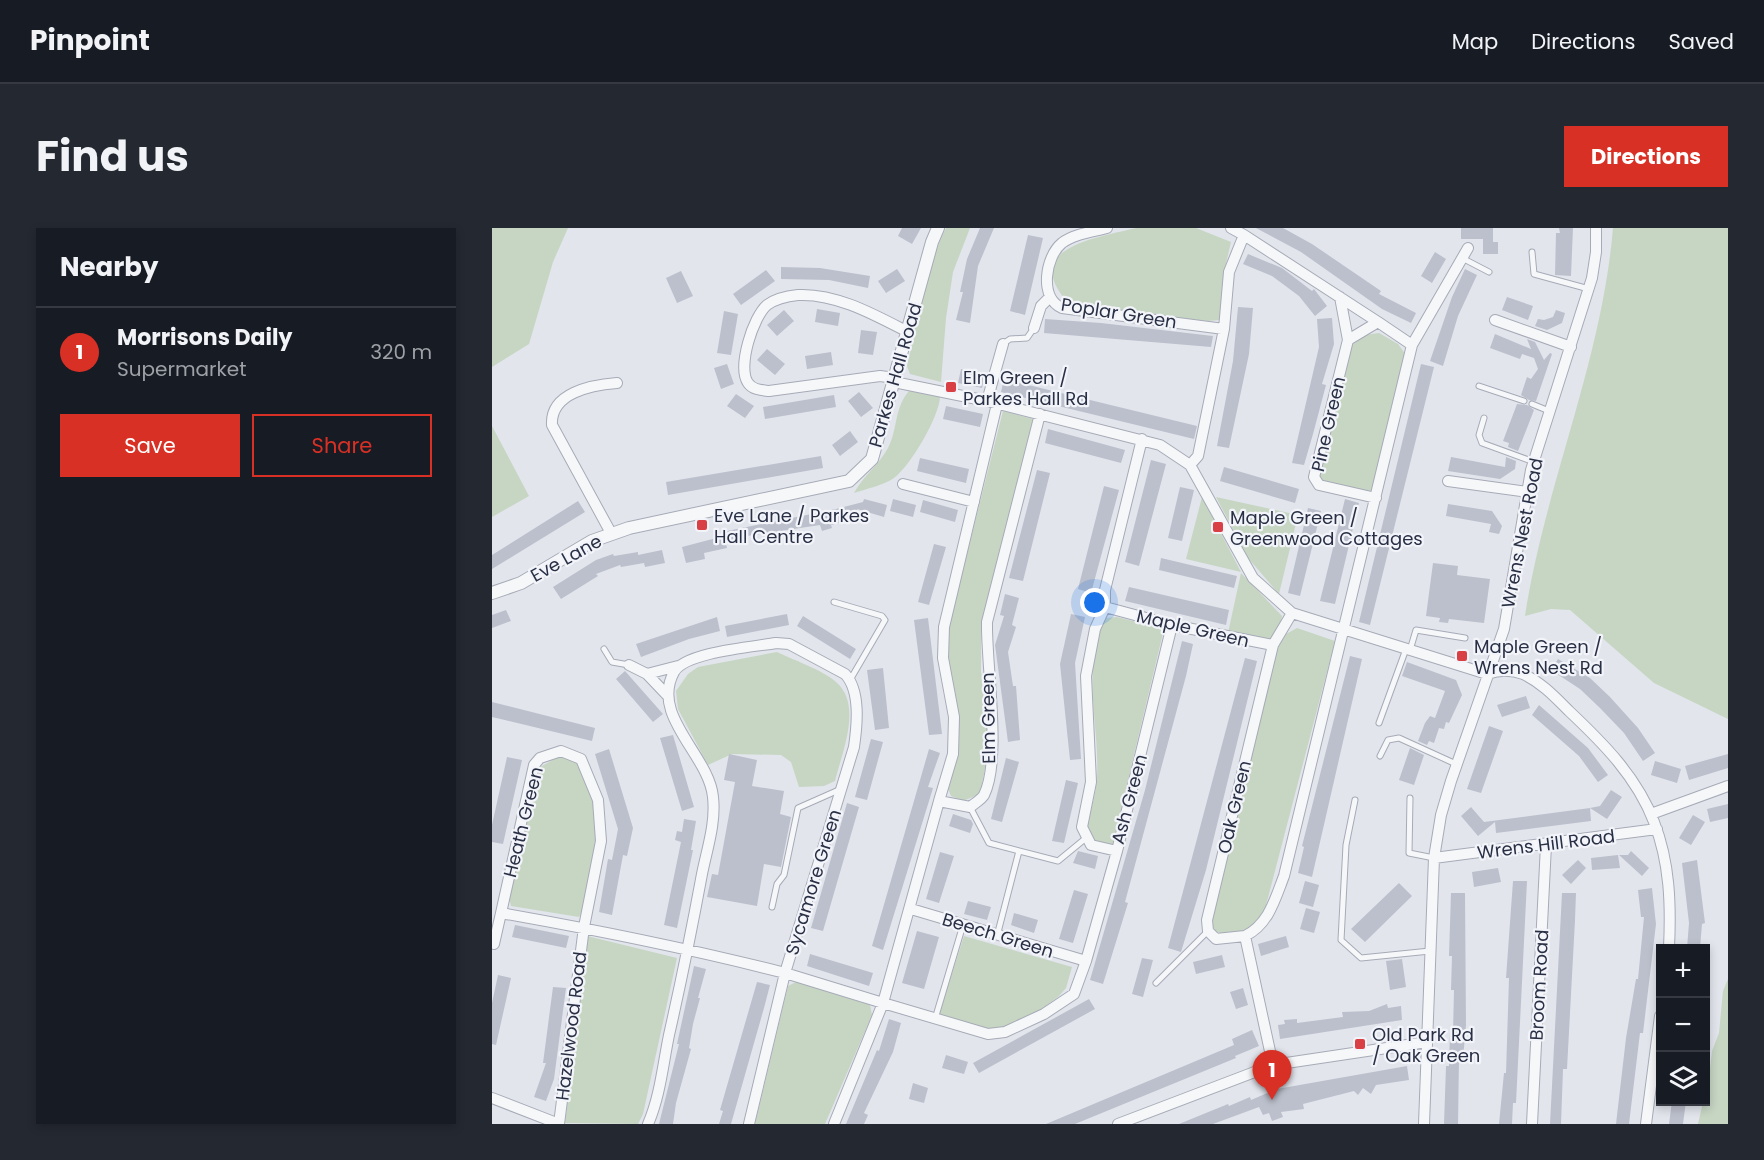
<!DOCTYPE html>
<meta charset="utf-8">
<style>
body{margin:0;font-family:Poppins,sans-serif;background:#242831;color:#f1f3f6}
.controls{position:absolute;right:18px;bottom:18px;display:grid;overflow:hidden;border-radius:0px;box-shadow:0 3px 9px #0003}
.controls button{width:54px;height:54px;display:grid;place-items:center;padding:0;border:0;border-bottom:2px solid #363941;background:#171b24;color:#f1f3f6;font:30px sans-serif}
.you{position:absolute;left:603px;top:375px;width:21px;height:21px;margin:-15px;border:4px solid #fff;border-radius:50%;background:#1a73e8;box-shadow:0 0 0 9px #1a73e833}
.badge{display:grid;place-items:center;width:39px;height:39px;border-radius:50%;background:#d93025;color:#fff;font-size:20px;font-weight:700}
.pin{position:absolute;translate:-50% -50px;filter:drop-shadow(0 2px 3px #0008)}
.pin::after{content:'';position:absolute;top:32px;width:21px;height:18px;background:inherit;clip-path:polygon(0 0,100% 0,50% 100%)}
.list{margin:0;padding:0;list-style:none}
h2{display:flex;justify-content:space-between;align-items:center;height:78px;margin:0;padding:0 24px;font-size:26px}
h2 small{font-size:20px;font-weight:400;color:#9ea1a6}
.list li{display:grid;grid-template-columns:39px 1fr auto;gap:18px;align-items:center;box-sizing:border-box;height:90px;padding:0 24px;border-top:2px solid #363941}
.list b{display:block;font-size:22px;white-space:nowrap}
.list p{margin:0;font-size:20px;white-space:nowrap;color:#9ea1a6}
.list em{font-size:20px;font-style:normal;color:#9ea1a6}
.actions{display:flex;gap:12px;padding:18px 24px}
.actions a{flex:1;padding:14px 0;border:2px solid #d93025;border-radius:0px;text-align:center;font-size:21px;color:#d93025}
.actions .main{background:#d93025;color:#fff}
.icon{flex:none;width:33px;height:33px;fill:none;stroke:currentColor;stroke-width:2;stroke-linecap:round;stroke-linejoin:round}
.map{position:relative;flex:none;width:1236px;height:896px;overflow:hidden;border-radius:0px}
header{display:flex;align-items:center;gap:36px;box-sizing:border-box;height:84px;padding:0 30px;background:#171b24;border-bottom:2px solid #363941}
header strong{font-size:28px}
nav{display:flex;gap:33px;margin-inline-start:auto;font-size:21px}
.intro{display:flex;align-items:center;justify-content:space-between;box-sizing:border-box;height:144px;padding:0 36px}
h1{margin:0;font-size:42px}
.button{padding:15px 27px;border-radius:0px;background:#d93025;color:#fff;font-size:21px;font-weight:700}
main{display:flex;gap:36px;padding:0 36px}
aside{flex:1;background:#171b24;border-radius:0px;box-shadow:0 3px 9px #0003}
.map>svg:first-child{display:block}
</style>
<header>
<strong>Pinpoint</strong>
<nav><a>Map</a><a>Directions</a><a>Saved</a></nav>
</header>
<div class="intro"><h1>Find us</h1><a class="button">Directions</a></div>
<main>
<aside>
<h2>Nearby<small></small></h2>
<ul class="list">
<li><span class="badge">1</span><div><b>Morrisons Daily</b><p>Supermarket</p></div><em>320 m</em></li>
</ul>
<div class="actions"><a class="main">Save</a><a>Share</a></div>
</aside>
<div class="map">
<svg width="1236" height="896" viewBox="0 0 1236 896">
<rect width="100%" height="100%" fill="#e2e5ec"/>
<path fill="#c6d6c3" d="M0 0H76L61 34 37 116 0 139Z
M454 0H478L461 44 454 90 449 154 418 146 415 138C426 93 433 42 454 0Z
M644 0H704L739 14 733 40 728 92 716 93 579 78C524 20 604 10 644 0Z
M1121 0H1236V491L1162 455 1078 382 1059 381 1033 388C1053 257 1110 133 1121 0Z
M887 105 906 116 914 127 879 263 831 255 826 250 858 119 873 107Z
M417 163 448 169C447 189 419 237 402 250 392 257 374 261 362 265 371 248 387 237 396 220 406 201 402 180 417 163Z
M511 183 541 191 489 403V443L497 520 488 566 471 573 459 568 456 561 466 525 464 487 456 438V401Z
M0 198 37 268 0 289Z
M710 269 749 344 694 331Z
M724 269 806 287 787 366 756 330Z
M749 345 790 388 787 401 777 414 736 405Z
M625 389 668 400 671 405 620 619 603 615 595 600C598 584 604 567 605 550 608 496 588 441 614 390Z
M805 400 843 413 772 685C758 700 745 713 723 703L719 695 783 425 794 406Z
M285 424C301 432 331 442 344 454 371 477 350 524 343 553L332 558 307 559 299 534 289 527 240 526 216 537 186 481 184 463 196 446 206 439Z
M68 528 83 531C108 570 106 606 98 649 96 663 94 677 87 689L19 678 17 669 48 539Z
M95 708 185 730 151 886 146 896 73 895Z
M472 708 580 739 574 760 567 768 550 781 504 804 447 786Z
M1236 751V896H1206L1211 874H1214L1220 823 1227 805 1231 763Z
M304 754 378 777 380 787 333 896H263L296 758Z"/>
<path fill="#bcc0cc" d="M410 0H429L420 16 406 8Z
M488 0H502L486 38 478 95 464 92 471 64H468L475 31Z
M764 0H791L820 16 889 63 887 66 924 85 919 95 890 81 809 24Z
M969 0H1001V14H1006V26H991V11H969Z
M1067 0H1081L1079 48 1063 47 1064 5H1068Z
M536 7 551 10 533 87 518 83Z
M943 24 954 31 940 55 929 48Z
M756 26 790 40 820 63 822 61 835 78 823 88 807 68 780 48 751 36Z
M289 39 328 40 378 48 376 60 337 52 289 51Z
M405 41 413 53 394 65 386 53Z
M973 41 985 47 966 88 951 138 938 133 960 69Z
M274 42 283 53 249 77 241 66Z
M189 43 201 68 185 75 174 50Z
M1015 69 1041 78 1036 92 1010 82Z
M746 79 761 80 757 126 737 220 725 218 741 133Z
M325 81 348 85 346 98 323 94Z
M292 82 302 93 285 108 275 97Z
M1064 82 1073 85 1070 95 1055 102 1043 98 1046 91 1052 92 1061 89Z
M232 83 246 86 239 127 225 125Z
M840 90 842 116 830 156 834 157 821 206 812 237 800 235 827 119 825 91Z
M553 91 609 95 721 108 719 119 552 105Z
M369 102 385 104 381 127 366 125Z
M1003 106 1039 121 1035 111 1043 114 1052 132 1058 125 1060 126 1044 173 1037 172 1029 167 1035 149 1039 151 1046 141 1042 130 1030 126 1028 131 998 120Z
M275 121 293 136 283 147 265 132Z
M339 124 341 137 315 141 313 128Z
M235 136 242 156 229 161 222 140Z
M929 136 942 139 878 397 867 394Z
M469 141 493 146 490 160 466 155Z
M512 151 705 198 702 211 509 164Z
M367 164 381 180 369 189 356 173Z
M244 166 262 178 253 190 235 178Z
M342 167 344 179 273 191 271 179Z
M1025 176 1035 177 1042 182 1026 223 1016 219 1017 215 1011 213Z
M454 178 491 186 488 199 451 191Z
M556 201 633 222 629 235 553 215Z
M358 203 366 214 348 228 340 217Z
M329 228 331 240 176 267 174 254Z
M959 229 1013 239 1014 229 1024 233 1023 241 1008 251 956 243Z
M428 230 477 241 474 255 425 243Z
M659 232 674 236 647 338 633 334Z
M732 239 807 261 803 275 728 253Z
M545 242 558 245 531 353 517 350Z
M612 258 627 262 599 365 586 361Z
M688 259 702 262 690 313 676 310Z
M372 271 395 277 392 289 365 281 367 290 339 297 340 300 330 303 328 297 255 308 256 311 238 315 235 303 344 281 371 274Z
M401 271 424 277 421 289 398 283Z
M853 271 867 275 843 376 828 373Z
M431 272 466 282 463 294 428 284Z
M86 273 93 284 0 341V327Z
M956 276 1000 283 1010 298 1007 306 997 304 999 296 954 288Z
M816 280 829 283 808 368 796 365Z
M232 308 235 320 212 325 213 331 194 335 190 319Z
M442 316 454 319 437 377 426 374Z
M170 322 173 335 153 339 152 335 129 339 128 337 104 346 106 348 69 371 61 359 104 332 121 326 122 328 146 324V327Z
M669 330 745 348 742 360 667 342Z
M941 335 966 338 965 347 998 351 992 395 957 391 956 395 947 394 948 390 934 388Z
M637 359 737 382 734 397 633 373Z
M513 366 527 370 520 397 524 399 516 424 521 458H524L528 512 516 514 503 417 512 388 508 387Z
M14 382 19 393 0 400V387Z
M295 386 297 397 235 409 233 398Z
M579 386 593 389 583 435 589 531 578 532 568 436Z
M311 388 364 421 358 431 305 398Z
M225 389 228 403 197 411 149 429 144 416Z
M436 390 450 506 437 507 422 392Z
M690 413 701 416 694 448 633 674 636 675 611 756 598 752 653 562Z
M858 428 870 431 820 649 806 645 812 619 810 618Z
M753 430 765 433 714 642 689 724 676 720Z
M1066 431 1098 450 1118 469 1146 500 1163 525 1151 533 1132 505 1108 480 1088 461 1059 442Z
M915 434 964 452 970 467 957 495 954 494 952 501 947 500 942 515 937 513 935 517 926 513 933 495 938 488 943 490 953 463 910 448Z
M391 440 397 500 383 502 375 442Z
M133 443 171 486 161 494 124 451Z
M1034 468 1038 480 1010 489 1005 477Z
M0 474 103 500 100 513 0 489Z
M1047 477 1096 520 1116 547 1106 554 1087 528 1040 487Z
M997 498 1011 503 989 565 975 561Z
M181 507 202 579 190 583 168 510Z
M379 511 391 514 375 572 363 569Z
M918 520 932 527 922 557 907 552Z
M117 521 141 600 135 628 131 627 120 687 107 684 116 631 120 632 126 601 103 526Z
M437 521 448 525 436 559 441 560 391 722 380 718Z
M237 526 265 532 260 558 292 563 288 586 299 589 289 639 272 636 265 678 215 669 220 646 226 647 243 554 232 552Z
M1236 526V540L1197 552 1193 538Z
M15 529 30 532 11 616 0 614V597Z
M514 530 527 534 510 594 499 591Z
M1163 533 1189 541 1185 555 1159 547Z
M574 552 586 555 572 615 560 613Z
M1119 562 1130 569 1115 591 1098 580 1108 578Z
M355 575 367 579 331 703 319 700Z
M1236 576V590L1218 594 1215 581Z
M979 579 992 594 1098 580 1099 593 1004 605 1003 594 986 608 969 588Z
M461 586 479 592 481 596 478 605 457 598Z
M1201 587 1213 594 1199 617 1187 610Z
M192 591 204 593 199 622H201L185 700 172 697 189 614 183 612 185 603 190 604Z
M586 623 606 628 603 641 581 635Z
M1139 623 1157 640 1150 648 1127 627H1136Z
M448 624 462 628 447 675 434 671Z
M1126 627 1128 640 1100 642 1099 630Z
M1086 632 1094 640 1079 656 1070 647Z
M1205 632 1213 695 1210 696 1208 720H1195L1197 695 1190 635Z
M1006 640 1009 654 982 659 980 644Z
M813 653 827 657 821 679 807 675Z
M1021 653H1035L1024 875H1021L1020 896H1007L1012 845H1014L1017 750H1014Z
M907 655 920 668 873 714 859 701Z
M1160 660 1164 696 1151 805H1148L1137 896H1124L1134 810 1144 751H1146L1152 689H1149L1146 662Z
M582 662 596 666 581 715 567 711Z
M959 665H973L974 797 971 831H967L966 896H952L954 838H957L958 804H961L962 762H959L960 728H957Z
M1070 665H1084L1083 692 1075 841H1071L1069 896H1058Z
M476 673 499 679 495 692 472 686Z
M814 680 828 684 822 705 808 701Z
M522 685 546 692 542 705 519 697Z
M23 697 77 708 74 720 20 709Z
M425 703 447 709 432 761 410 755Z
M794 708 797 719 769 728 766 716Z
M318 726 381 745 377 758 315 738Z
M730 727 733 739 704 746 701 734Z
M650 730 661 732 651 769 640 766Z
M910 731 914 759 898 762 894 733Z
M202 738 214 741 206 770H208L201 796 197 820 199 821 184 875 181 896H167L187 816H185Z
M6 747 19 750 4 817 0 816V775Z
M265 754 278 757 272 780 239 896H227L231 883 228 882Z
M61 759 74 760 62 851 54 873 42 869 54 835H51Z
M751 760 756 777 744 781 738 764Z
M597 771 603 781 487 845 481 835Z
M895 776 896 780 909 778 910 792 788 811 786 797 793 796 792 792 805 791V795L851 789 850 784 877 783Z
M397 791 409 795 401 824 372 885 376 887 372 896H354L385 822 387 823Z
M760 802 767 818 743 828 744 830 583 896H554L742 817 740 811Z
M454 827 476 834 472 846 450 840Z
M915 838 917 852 884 857 879 866 871 860 866 867 862 863 811 876 812 881 789 884 791 889 780 893 777 885 771 887 767 879 721 896H687L736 876 737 878 758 869 759 872 785 861Z
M421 855 436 860 432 875 417 871Z
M1180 873H1194L1191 896H1177Z"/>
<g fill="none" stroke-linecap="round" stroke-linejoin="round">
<defs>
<path id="service" d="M1040 24 1042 46 1097 61
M970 30 997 44
M511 116 518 111 535 110 542 100
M987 158 1032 173
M1040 176 1057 183
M992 190 987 207 990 215 1042 234
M342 374 390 388 393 392 358 452
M112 421 120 434 137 437
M918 422 924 402 973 410
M887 495 914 421
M888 528 896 512 907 510 964 536
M918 570 917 625 942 630
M863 572 854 617 849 712 869 730 938 723
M478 579 497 615 566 633 594 610
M280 679 285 656 292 647 306 580 349 561
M505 708 527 623
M664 755 716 703
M443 791 471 697"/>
<path id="minor" d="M615 0C600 4 582 6 570 15 553 29 547 70 570 80L732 101
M752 7 886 94
M848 69 856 112
M1003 92 1079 119
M542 100 549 78 557 70
M403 150 388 148 277 163C269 162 261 162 256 155 245 139 261 89 275 77 283 71 296 68 306 67 344 65 383 87 416 104
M402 154 495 173 668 217 698 237 761 350 800 385 995 446
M495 173 511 116
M505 176 452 399 451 430 462 489 461 526 447 573 478 579C483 575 490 571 492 567 510 531 494 437 495 394L548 186
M650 211 613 362V379L680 397 781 417 800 385
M698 237 706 228 732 101 737 44 752 7 739 0
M956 253 1036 264
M411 256 482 274
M884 270 827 257 822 249 856 112 886 94 920 117
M119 305 60 197C58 165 99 157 125 155
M613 379 603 401 594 448 599 554 590 599 599 617 625 623 680 397
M137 437 155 446 175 467
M155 446 186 438
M995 446C1007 442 1018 441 1031 446 1049 454 1063 469 1077 483 1111 515 1145 549 1162 594 1178 635 1179 677 1177 720
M447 573 391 775 496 806 513 804 552 786 582 766 594 733 625 623
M1159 586 1236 558
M942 630 1165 601
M419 681 594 733
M753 708 724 711 716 703 715 692 781 417
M2 716 9 685
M781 837 753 708C777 696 783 671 792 648L920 117 976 20
M0 870 67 896
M67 896 92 699 109 613 106 572 89 531 69 523 48 530 42 537 9 685C105 702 199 721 293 745L362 519C365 498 369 463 353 446L297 416 284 415C261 419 193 424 182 444 158 488 217 527 221 569 224 595 215 621 210 646 200 700 189 754 177 807 171 836 168 869 156 896
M257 896 293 745 391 775 342 896
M626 896 781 837 935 814
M932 896 942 630 949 587 959 553 1012 401 1039 242 1100 50 1104 24V0
M1040 896 1054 617
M1154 896 1168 788"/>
<path id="tertiary" d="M0 365 29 355 100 313 137 300 357 253 380 231 440 14 446 0"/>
</defs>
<use href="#service" stroke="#a7abb7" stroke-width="7"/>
<use href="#minor" stroke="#a7abb7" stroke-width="12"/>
<use href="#tertiary" stroke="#a7abb7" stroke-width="14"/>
<use href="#service" stroke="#f6f7f9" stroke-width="5"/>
<use href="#minor" stroke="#f6f7f9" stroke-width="10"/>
<use href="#tertiary" stroke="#f6f7f9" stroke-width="12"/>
</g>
<g fill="#d84046" stroke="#f2f4f9" stroke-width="2">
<rect x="453" y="153" width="12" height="12" rx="3"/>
<rect x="204" y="291" width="12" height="12" rx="3"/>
<rect x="720" y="293" width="12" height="12" rx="3"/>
<rect x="964" y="422" width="12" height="12" rx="3"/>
<rect x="862" y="810" width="12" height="12" rx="3"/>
</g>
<g text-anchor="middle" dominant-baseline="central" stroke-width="4.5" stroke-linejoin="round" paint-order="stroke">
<g font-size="18" fill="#293045" stroke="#f2f4f9">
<text transform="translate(627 85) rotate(9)">Poplar Green</text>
<text transform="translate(403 147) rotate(-74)">Parkes Hall Road</text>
<text transform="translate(836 196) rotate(-77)">Pine Green</text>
<text transform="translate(1030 305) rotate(-79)">Wrens Nest Road</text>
<text transform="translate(74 330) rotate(-29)">Eve Lane</text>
<text transform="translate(701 400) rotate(13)">Maple Green</text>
<text transform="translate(496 490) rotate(-91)">Elm Green</text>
<text transform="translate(637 571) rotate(-75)">Ash Green</text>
<text transform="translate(742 579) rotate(-77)">Oak Green</text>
<text transform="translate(31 594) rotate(-76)">Heath Green</text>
<text transform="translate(1054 616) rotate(-7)">Wrens Hill Road</text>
<text transform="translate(321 654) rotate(-73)">Sycamore Green</text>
<text transform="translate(506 707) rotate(17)">Beech Green</text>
<text transform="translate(1047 757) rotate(-87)">Broom Road</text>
<text transform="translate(79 798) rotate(-83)">Hazelwood Road</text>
</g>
<g font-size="18" fill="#293045" stroke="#f2f4f9" text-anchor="start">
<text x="471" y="149">Elm Green /<tspan x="471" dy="21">Parkes Hall Rd</tspan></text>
<text x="222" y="287">Eve Lane / Parkes<tspan x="222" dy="21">Hall Centre</tspan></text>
<text x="738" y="289">Maple Green /<tspan x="738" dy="21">Greenwood Cottages</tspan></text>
<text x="982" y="418">Maple Green /<tspan x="982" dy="21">Wrens Nest Rd</tspan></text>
<text x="880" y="806">Old Park Rd<tspan x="880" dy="21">/ Oak Green</tspan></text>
</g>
</g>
</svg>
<div class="controls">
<button>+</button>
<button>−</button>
<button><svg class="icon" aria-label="layers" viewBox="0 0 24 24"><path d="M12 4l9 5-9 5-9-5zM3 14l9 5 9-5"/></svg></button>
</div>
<div class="you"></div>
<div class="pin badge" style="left:780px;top:872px">1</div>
</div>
</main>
